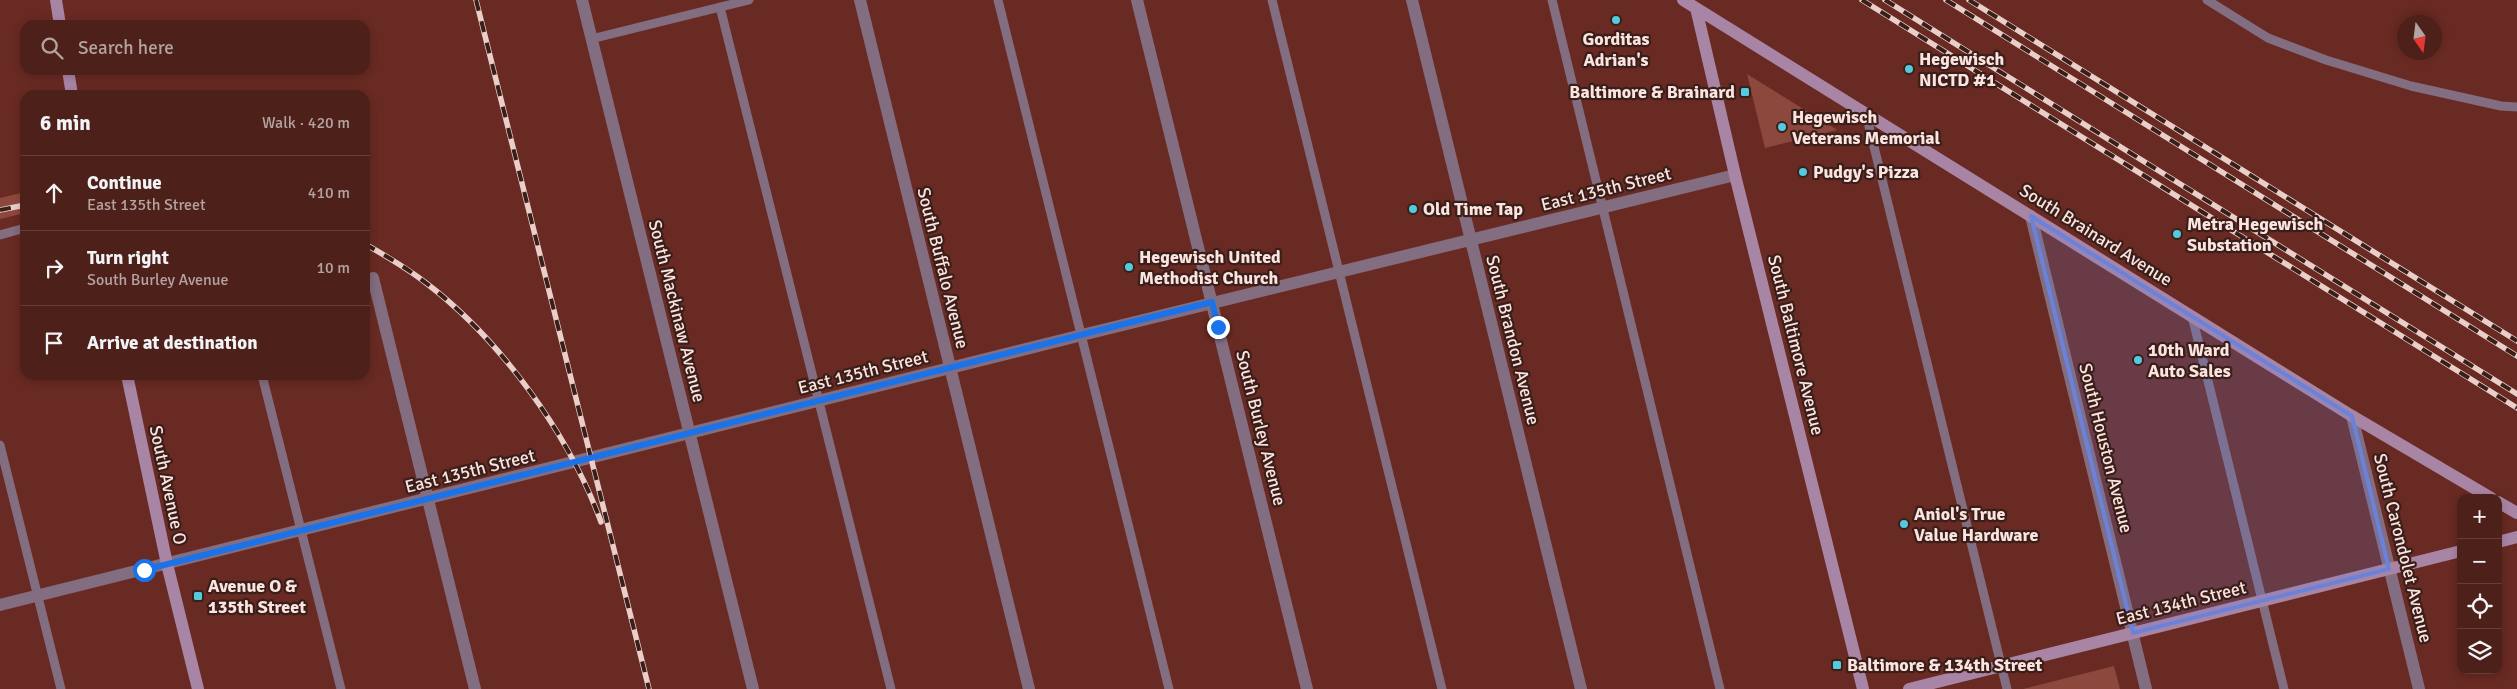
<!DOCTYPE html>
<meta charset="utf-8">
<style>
body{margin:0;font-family:Signika,sans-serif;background:#582d27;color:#f1f3f6}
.controls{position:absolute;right:15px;bottom:15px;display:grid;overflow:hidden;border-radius:10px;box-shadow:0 2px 8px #0003}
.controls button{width:45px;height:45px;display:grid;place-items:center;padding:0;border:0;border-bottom:1px solid #653e39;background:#4e201a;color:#f1f3f6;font:25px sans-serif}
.compass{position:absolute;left:2397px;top:15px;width:45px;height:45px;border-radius:50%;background:#4e201a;box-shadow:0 2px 8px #0003;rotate:166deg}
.stop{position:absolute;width:15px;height:15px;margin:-11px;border:4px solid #1a73e8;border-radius:50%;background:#fff}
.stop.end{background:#1a73e8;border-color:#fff;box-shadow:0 1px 5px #0008}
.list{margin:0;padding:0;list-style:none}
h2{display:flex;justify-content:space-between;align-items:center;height:65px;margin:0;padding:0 20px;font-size:21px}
h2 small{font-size:16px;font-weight:400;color:#b3a3a2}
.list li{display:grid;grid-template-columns:32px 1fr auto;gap:15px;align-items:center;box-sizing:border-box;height:75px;padding:0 20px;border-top:1px solid #653e39}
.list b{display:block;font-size:19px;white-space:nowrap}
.list p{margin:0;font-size:16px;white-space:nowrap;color:#b3a3a2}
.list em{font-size:16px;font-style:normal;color:#b3a3a2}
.icon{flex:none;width:28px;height:28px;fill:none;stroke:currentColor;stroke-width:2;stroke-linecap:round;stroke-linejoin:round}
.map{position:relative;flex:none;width:2517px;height:689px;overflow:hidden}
.search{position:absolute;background:#4e201a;box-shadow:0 2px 8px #0003;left:20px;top:20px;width:350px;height:55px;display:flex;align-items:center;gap:12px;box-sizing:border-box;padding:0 18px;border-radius:15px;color:#b3a3a2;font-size:19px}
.panel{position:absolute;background:#4e201a;box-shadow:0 2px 8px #0003;left:20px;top:90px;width:350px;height:290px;border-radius:15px}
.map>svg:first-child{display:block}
</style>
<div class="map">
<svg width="2517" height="689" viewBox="0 0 2517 689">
<rect width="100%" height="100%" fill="#682a22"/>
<path fill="#8d483e" d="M1747 74 1837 130 1765 148Z
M25 192V213L0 219V198Z
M2114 666 2120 689H2023Z"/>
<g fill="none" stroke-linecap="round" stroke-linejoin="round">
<path stroke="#836d81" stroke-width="9" d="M998 0 1169 689
M1272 0 1442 689
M1552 0 1720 689
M2207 0 2268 38 2326 60 2411 86 2501 106 2517 107
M720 7 891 689
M591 39 749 0
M1866 114 2007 689
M0 235 25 228
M2192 316 2284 689
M262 375 341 689
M0 445 61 689"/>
<path stroke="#836d81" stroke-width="12" d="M582 0 753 689
M860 0 1029 689
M1137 0 1307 689
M1412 0 1581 689
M2031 216 2146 689
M373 278 475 689
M2352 416 2419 689
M0 605 1082 335 1735 175"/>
<path stroke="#a985a5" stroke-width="12" d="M56 0 60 25
M1683 0 2352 416 2491 498
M1696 8 1735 175 1863 689
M68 70 72 95
M127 375 167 564 198 689
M2498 502 2517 513
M2498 542 2517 537
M1909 689 2461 551"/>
<defs>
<path id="rail" d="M476 0 649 689
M1862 0 2517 408
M1885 0 2517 394
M1946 0 2517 356
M1969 0 2517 341
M0 210 25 205
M365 244C386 256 407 268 426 283 500 339 569 434 601 522"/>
</defs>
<use href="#rail" stroke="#eacec9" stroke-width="5.5"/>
<use href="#rail" stroke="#3a1e19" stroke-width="4" stroke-dasharray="11" stroke-linecap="butt"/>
</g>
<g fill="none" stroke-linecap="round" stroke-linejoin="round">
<path stroke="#1a73e8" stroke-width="6" d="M144 570 1212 302 1218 327"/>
</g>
<path fill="#6b82da" fill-opacity="0.2" stroke="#6b82da" stroke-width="4" stroke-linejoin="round" d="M2031 216 2352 416 2389 569 2133 633Z"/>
<g fill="#54cadd" stroke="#3a1e19" stroke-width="2">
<circle cx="1616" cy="20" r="5"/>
<circle cx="1909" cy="69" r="5"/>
<rect x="1740" y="87" width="10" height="10" rx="2.5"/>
<circle cx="1782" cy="127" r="5"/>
<circle cx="1803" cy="172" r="5"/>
<circle cx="1413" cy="209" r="5"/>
<circle cx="2177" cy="234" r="5"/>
<circle cx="1129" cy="267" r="5"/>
<circle cx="2138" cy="360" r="5"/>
<circle cx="1904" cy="524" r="5"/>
<rect x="193" y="591" width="10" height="10" rx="2.5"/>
<rect x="1832" y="660" width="10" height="10" rx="2.5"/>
</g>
<g text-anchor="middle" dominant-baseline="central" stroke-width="4.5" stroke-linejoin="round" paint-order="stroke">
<g font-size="18" font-weight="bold" fill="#fbe3df" stroke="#3a1e19" text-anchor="start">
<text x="1616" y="39" text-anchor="middle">Gorditas<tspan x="1616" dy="21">Adrian's</tspan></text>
<text x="1919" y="59">Hegewisch<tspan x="1919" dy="21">NICTD #1</tspan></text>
<text x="1735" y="92" text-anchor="end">Baltimore &amp; Brainard</text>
<text x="1792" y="117">Hegewisch<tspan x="1792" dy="21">Veterans Memorial</tspan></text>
<text x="1813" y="172">Pudgy's Pizza</text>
<text x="1423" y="209">Old Time Tap</text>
<text x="2187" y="224">Metra Hegewisch<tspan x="2187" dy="21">Substation</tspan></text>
<text x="1139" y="257">Hegewisch United<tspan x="1139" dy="21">Methodist Church</tspan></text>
<text x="2148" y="350">10th Ward<tspan x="2148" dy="21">Auto Sales</tspan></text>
<text x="1914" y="514">Aniol's True<tspan x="1914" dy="21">Value Hardware</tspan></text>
<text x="208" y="586">Avenue O &amp;<tspan x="208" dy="21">135th Street</tspan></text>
<text x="1847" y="665">Baltimore &amp; 134th Street</text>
</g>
<g font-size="18" fill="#fbe3df" stroke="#3a1e19">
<text transform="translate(1606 189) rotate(-14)">East 135th Street</text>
<text transform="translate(2096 235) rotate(32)">South Brainard Avenue</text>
<text transform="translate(943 268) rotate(76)">South Buffalo Avenue</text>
<text transform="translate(677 311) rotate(76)">South Mackinaw Avenue</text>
<text transform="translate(1513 340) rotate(76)">South Brandon Avenue</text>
<text transform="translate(1796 345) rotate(76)">South Baltimore Avenue</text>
<text transform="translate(863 372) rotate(-14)">East 135th Street</text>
<text transform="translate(1261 428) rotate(76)">South Burley Avenue</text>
<text transform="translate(2106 448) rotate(76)">South Houston Avenue</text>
<text transform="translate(470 471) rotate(-14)">East 135th Street</text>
<text transform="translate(168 485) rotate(78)">South Avenue O</text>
<text transform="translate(2403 548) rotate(76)">South Carondolet Avenue</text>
<text transform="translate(2181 603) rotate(-14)">East 134th Street</text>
</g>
</g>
</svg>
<div class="controls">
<button>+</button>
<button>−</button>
<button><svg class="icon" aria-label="locate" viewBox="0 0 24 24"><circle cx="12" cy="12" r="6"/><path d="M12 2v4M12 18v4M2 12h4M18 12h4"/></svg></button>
<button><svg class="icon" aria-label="layers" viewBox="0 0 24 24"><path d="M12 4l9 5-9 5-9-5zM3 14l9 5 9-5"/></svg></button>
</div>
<svg class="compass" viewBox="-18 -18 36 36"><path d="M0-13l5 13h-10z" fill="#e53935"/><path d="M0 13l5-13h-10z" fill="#b3a3a2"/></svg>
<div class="stop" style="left:144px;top:570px"></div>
<div class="stop end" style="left:1218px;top:327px"></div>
<div class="search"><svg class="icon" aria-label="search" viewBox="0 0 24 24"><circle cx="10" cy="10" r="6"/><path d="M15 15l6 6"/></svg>Search here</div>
<section class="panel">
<h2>6 min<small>Walk · 420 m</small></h2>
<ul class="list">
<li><svg class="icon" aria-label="ahead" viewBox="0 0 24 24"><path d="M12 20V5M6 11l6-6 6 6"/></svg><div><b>Continue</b><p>East 135th Street</p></div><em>410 m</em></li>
<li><svg class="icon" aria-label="right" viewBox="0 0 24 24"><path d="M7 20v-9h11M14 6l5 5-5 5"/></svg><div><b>Turn right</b><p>South Burley Avenue</p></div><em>10 m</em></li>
<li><svg class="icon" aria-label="arrive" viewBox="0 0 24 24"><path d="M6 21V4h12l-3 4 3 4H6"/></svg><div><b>Arrive at destination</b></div></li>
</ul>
</section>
</div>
